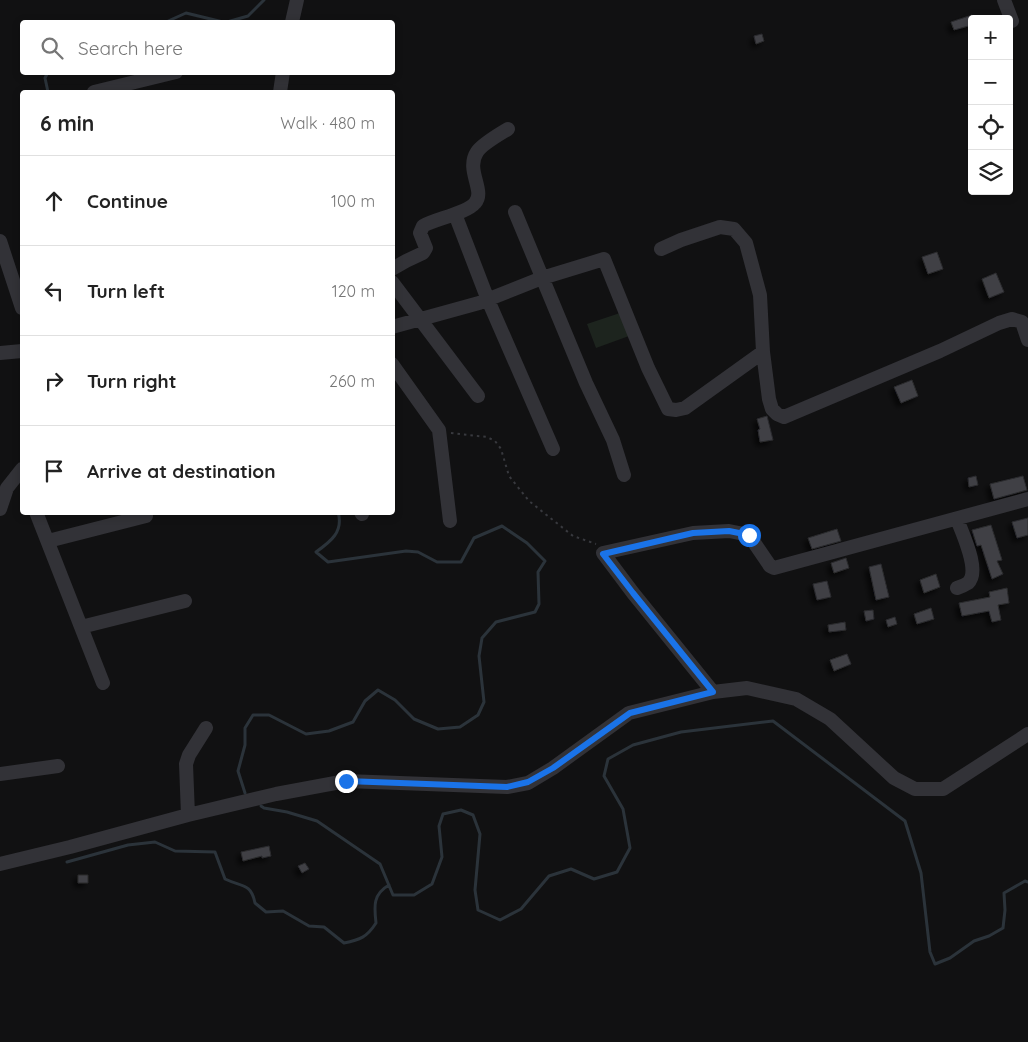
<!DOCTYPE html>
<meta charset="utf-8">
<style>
body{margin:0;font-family:Quicksand,sans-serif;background:#f6f6f6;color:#222}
.controls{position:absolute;right:15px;top:15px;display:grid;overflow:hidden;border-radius:5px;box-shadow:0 2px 8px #0003}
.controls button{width:45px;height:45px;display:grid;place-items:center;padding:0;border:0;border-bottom:1px solid #e0e0e0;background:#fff;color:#222;font:25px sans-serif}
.stop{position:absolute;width:15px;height:15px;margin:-11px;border:4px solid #1a73e8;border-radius:50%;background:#fff}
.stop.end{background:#1a73e8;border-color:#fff;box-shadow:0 1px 5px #0008}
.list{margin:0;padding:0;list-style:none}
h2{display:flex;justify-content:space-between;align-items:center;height:65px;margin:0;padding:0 20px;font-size:21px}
h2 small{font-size:16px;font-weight:400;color:#767676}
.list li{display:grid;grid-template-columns:32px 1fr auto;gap:15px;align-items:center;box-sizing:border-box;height:90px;padding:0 20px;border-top:1px solid #e0e0e0}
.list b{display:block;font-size:19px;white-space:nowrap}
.list em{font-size:16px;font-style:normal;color:#767676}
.icon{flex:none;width:28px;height:28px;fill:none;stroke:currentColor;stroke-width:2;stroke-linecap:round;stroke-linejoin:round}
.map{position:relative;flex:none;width:1028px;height:1042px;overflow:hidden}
.search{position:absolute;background:#fff;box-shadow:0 2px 8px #0003;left:20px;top:20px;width:375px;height:55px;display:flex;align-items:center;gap:12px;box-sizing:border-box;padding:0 18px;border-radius:5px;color:#767676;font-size:19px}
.panel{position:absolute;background:#fff;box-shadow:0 2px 8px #0003;left:20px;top:90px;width:375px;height:425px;border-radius:5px}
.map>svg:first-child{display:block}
</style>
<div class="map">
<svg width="1028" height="1042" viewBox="0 0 1028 1042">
<defs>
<filter id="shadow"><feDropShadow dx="-4" dy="4" stdDeviation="2.5" flood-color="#0009"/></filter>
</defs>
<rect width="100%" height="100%" fill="#111112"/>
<path fill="#1d241e" d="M620 313 629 336 596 348 587 324Z"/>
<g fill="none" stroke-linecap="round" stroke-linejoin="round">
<path stroke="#2b333a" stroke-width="3" d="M166 22 186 13 223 22
M227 22 248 16 264 0
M48 72 45 78 48 92
M245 793 238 771 245 745V728L253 715H269L306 734 329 731 353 722 365 701 378 690 395 700 414 719 438 729 460 727 478 715 484 702 479 656 482 638 496 622 535 612 539 604 538 572 545 561 527 543 502 526 474 538 461 562H437L418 552 406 551 328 562 316 552C330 542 344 532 338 512
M261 806 264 808 287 812 317 821 380 864 393 895H414L432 884 442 857 439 826 443 814 461 810 473 815 480 834 475 890 478 910 500 920 521 909 549 876 571 869 594 879 617 872 630 848 623 809 604 776 608 759 633 745 681 732 773 721 905 821 921 873 930 952 935 964 950 958 974 941 989 936 1003 928 1005 910 1004 893 1025 881 1028 882
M67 862 128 845 155 842 175 851 215 852 225 879C242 887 251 883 255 903L266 912 283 911 309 926 324 927 344 943C360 940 367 937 376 923 374 906 373 894 389 885"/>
</g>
<path fill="#404145" stroke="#2b2b2e" filter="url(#shadow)" d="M972 15V25L954 30 951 22Z
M762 34 764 41 756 44 754 36Z
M937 252 943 269 928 274 922 257Z
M996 273 1004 292 989 298 982 279Z
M912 380 918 396 901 403 894 387Z
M767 416 773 440 760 442 758 430 760 429 757 419Z
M976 476 978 485 969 487 968 478Z
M1023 476 1027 490 994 499 990 484Z
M1028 518V535L1017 538 1012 522Z
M991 525 1002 560 997 561 1003 574 992 579 981 545 977 546 972 530Z
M837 529 841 541 812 549 808 538Z
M846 558 849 568 834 573 831 563Z
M881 564 889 597 876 600 869 567Z
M936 574 940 587 924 593 920 580Z
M827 581 831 597 817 600 813 584Z
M1007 588 1009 603 998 605 1001 620 992 622 989 611 962 616 959 603 990 597 989 592Z
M931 608 934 619 917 624 914 614Z
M873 610 874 619 866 621 864 611Z
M895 617 897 624 888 627 886 620Z
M845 622 846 630 829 632 828 625Z
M847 654 851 664 834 671 830 660Z
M269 846 271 856 262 858V856L243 861 241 852Z
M305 863 309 869 302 873 298 866Z
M78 875H88V883H78Z"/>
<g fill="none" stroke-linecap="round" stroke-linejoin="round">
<path stroke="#38393e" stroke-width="2" stroke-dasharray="2.5 4" stroke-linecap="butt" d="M451 433 487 437 495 441 501 449 509 476 529 501 573 536 596 544"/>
<path stroke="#323237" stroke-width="14" d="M1004 0 1012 21
M292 22 297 0
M94 92 176 72
M280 92 283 72
M515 212 586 383 613 440 624 475
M455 214 488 300 553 449
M0 241 22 308
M661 249 681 240 720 227 734 229 746 243 760 295 763 352 769 399 772 409 777 414 784 417 940 351 999 323 1012 319 1022 322 1028 340
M392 269 406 261 423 253 426 248 420 233 423 226C435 219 467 213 475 203 486 191 465 170 477 152 482 144 500 134 508 129
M392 282 478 396
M392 327 479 303 542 278 604 259 648 368 668 409 676 410 685 408 763 352
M0 353 22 351
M392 364 439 430 450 521
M0 509 7 488 22 469
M36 512 103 683
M361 512 362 514
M48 541 146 516
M957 588C960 587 965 585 968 583 981 571 962 533 957 519
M81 627 185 601
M713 692 633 593 603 553 693 533 729 531 749 535 770 566 774 568 1028 499
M0 774 58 766
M188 815 186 764 189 755 206 728
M0 864 70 847 188 815 276 794 346 781 507 787 528 783 553 768 629 713 713 692 747 688 796 699 830 719 894 778 915 789H943L1028 734"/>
</g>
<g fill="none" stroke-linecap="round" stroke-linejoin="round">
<path stroke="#1a73e8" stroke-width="6" d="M346 781 507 787 528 782 553 768 630 713 713 692 633 593 603 554 693 533 729 531 749 535"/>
</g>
</svg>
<div class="controls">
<button>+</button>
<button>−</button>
<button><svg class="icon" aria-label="locate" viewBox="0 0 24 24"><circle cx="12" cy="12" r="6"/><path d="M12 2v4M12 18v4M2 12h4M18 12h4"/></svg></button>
<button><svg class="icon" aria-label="layers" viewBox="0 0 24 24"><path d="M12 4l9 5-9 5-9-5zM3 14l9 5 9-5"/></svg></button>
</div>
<div class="stop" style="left:749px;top:535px"></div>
<div class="stop end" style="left:346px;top:781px"></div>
<div class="search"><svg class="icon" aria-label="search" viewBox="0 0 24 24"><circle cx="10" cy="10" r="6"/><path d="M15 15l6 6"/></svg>Search here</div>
<section class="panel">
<h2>6 min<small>Walk · 480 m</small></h2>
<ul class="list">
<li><svg class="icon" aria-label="ahead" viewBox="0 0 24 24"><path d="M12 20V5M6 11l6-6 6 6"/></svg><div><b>Continue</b></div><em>100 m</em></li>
<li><svg class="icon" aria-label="left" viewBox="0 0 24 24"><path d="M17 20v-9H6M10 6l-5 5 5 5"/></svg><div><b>Turn left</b></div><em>120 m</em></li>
<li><svg class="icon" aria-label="right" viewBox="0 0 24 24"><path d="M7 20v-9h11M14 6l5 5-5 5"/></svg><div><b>Turn right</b></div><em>260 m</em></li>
<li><svg class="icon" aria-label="arrive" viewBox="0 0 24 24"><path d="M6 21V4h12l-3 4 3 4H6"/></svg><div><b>Arrive at destination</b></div></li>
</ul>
</section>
</div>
